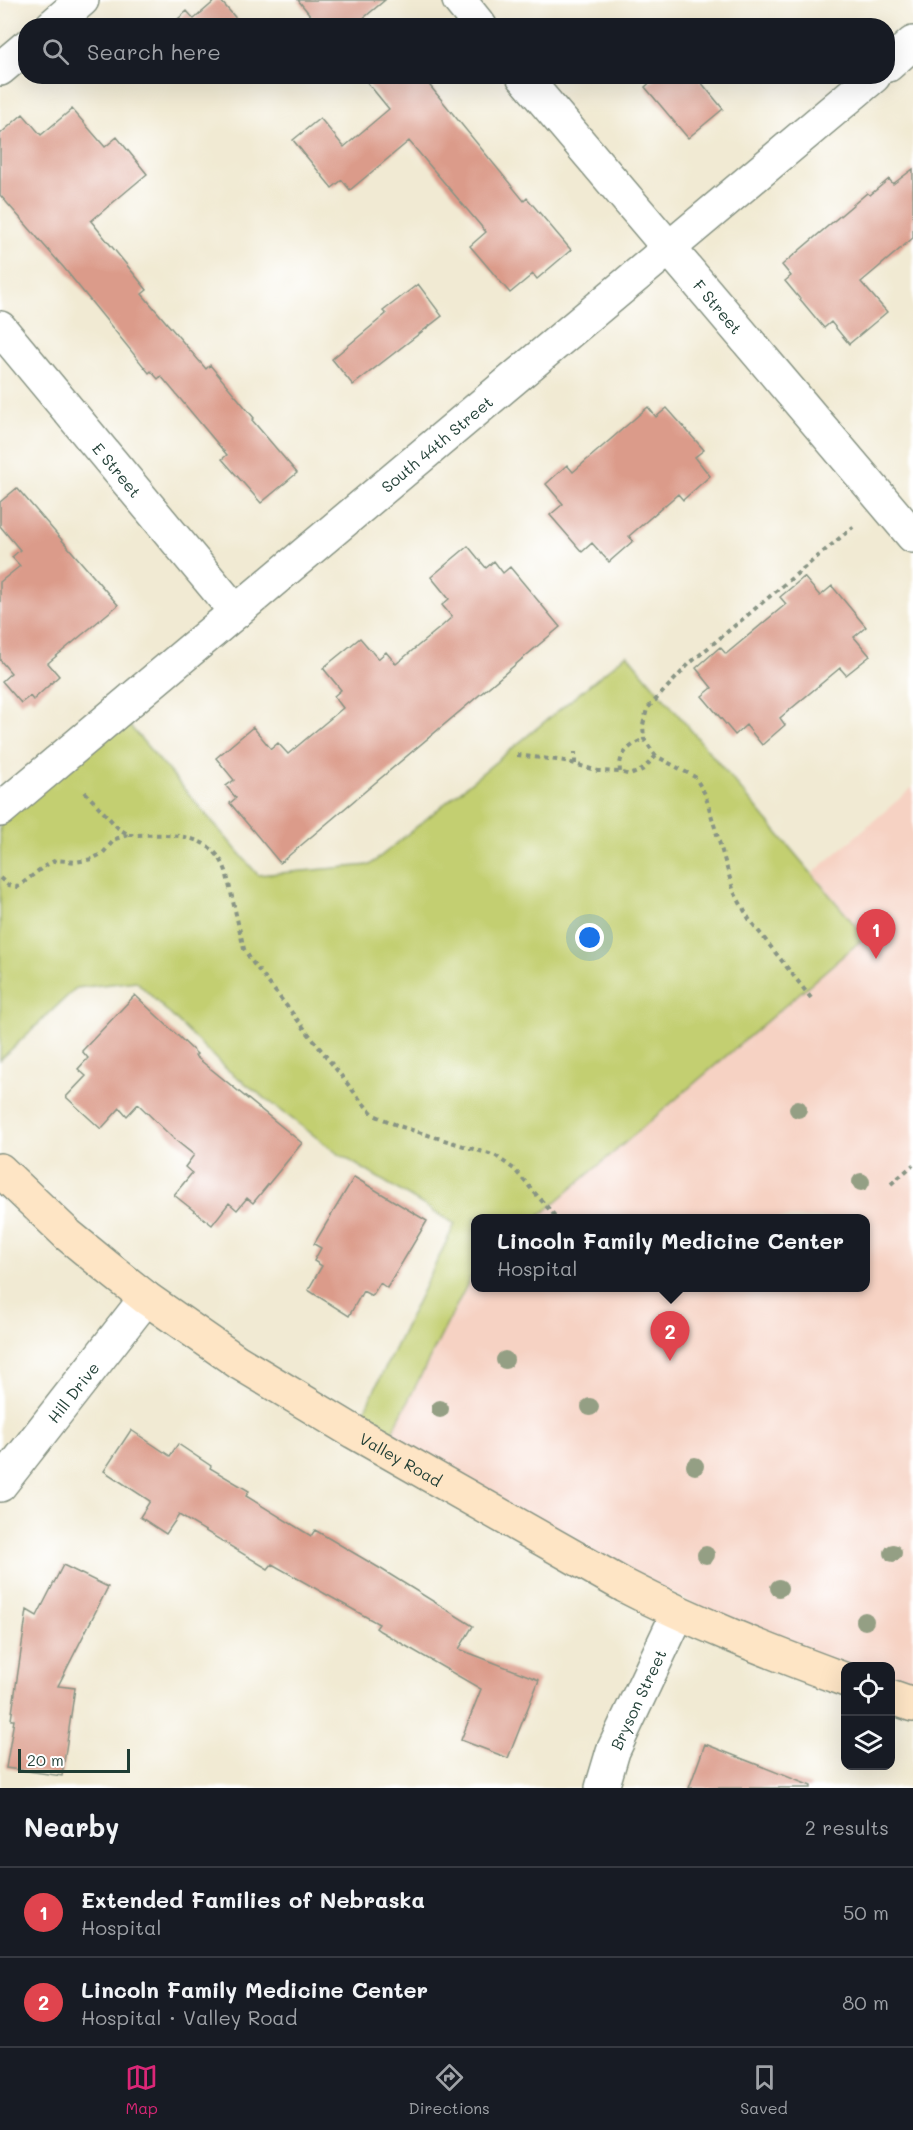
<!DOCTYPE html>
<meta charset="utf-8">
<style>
body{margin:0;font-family:Mali,sans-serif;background:#20242c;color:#f1f3f6}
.controls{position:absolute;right:18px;bottom:18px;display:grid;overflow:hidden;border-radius:12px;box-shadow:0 6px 24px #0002}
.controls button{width:54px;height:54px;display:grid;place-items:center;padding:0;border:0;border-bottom:2px solid #363941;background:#171b24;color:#f1f3f6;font:30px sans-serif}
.scale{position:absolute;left:18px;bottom:15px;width:112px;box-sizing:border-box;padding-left:6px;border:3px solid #1f3d34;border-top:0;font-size:16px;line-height:21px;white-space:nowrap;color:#1f3d34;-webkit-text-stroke:4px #fff;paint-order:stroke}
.you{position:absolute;left:590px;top:938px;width:21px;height:21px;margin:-15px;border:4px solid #fff;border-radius:50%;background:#1a73e8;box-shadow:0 0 0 9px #1a73e833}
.badge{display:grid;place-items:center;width:39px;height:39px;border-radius:50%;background:#db2777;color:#fff;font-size:20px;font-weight:700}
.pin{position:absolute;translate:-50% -50px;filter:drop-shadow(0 2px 3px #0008)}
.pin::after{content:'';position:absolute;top:32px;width:21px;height:18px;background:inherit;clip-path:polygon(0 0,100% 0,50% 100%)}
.popup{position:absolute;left:471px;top:1214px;width:399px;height:78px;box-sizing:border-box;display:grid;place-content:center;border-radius:12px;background:#171b24;filter:drop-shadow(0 2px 4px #0005);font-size:20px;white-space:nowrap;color:#9ea1a6}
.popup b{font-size:22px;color:#f1f3f6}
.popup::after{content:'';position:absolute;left:50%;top:100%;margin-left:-12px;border:12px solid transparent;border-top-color:#171b24}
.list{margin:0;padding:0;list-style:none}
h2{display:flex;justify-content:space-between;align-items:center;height:78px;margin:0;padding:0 24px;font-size:26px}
h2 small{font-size:20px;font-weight:400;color:#9ea1a6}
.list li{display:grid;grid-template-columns:39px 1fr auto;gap:18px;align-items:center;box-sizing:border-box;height:90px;padding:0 24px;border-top:2px solid #363941}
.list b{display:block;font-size:22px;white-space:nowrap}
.list p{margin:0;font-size:20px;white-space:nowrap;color:#9ea1a6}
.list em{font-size:20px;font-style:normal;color:#9ea1a6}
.icon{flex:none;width:33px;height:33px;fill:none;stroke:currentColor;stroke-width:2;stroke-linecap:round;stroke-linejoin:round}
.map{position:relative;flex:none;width:913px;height:1788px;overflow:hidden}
.search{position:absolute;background:#171b24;box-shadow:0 6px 24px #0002;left:18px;right:18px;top:18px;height:66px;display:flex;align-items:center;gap:15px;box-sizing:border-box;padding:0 21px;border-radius:24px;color:#9ea1a6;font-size:22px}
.sheet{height:258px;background:#171b24}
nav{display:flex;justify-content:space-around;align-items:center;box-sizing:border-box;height:84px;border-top:2px solid #363941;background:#171b24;font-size:16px;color:#9ea1a6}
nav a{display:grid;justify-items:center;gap:3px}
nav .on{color:#db2777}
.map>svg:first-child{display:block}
</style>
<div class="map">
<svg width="913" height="1788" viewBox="0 0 913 1788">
<rect width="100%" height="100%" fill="#fff"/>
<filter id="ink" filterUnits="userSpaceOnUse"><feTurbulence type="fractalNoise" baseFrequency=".0167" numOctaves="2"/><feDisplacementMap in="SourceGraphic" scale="12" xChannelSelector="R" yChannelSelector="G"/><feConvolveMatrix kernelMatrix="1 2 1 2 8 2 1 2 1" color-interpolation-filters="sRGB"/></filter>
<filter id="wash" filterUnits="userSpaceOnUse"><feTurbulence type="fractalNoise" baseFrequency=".008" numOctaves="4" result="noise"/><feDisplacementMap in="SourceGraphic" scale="24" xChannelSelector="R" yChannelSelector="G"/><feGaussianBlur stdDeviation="1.35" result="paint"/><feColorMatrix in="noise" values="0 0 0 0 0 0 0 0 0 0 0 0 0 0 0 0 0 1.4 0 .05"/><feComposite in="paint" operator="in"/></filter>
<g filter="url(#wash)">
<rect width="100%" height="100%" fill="#f1ead3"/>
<path fill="#f6d2c3" d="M913 787V1705L891 1697 890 1666H846L845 1680 384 1448 472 1275 475 1272V1288H865V1218H537L865 937 813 873Z"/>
<path fill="#c3cf71" stroke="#718652" stroke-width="1.5" d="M627 654 865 937 537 1218H475V1272L472 1275 384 1448 354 1432 455 1224 337 1153 225 1068 136 981 76 988 0 1060V810L117 711 258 875 370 865Z"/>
<g id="blocks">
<path fill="#db9b8a" d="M216 0H220L240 23 236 26H170L187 11 194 19Z
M298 0H385L354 26H319Z
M362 76H422L524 201 527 198 571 250 537 279 533 274 510 293 470 246 486 232 409 141 350 190 342 180 332 188 293 140 320 118 344 147 389 109Z
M657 76H696L723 109 688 138 645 87Z
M72 109 105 147 117 137 147 174 91 221 147 290 142 294 206 369 210 365 254 418 252 420 297 473 261 503 222 459 227 455 161 376 158 379 151 371 149 373 64 268 0 195V134L23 114 41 135Z
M913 169V238L861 282 887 312 849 344 831 322 824 328 785 281 791 276 782 265 867 193 870 195 889 179 893 184Z
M418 284 442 316 353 385 332 359 386 314 383 311Z
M648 407 656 417 667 408 704 450 695 457 710 476 683 500 678 494 629 536 633 541 609 562 592 543 582 552 550 515 563 504 546 484 567 465 573 472Z
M17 488 118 605 48 663 59 676 33 700 30 696 21 703 2 681 11 673 0 660V582L20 566 12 557 20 550 0 526V502Z
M468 546 486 568 494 561 503 573 510 567 560 627 280 863 230 803 236 798 226 786 234 780 216 758 253 727 271 749 278 743 288 754 343 708 334 696 341 690 323 668 360 638 378 659 386 652 396 664 442 626 452 617 442 605 449 599 431 577Z
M804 577 820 596 832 586 866 627 854 637 870 656 846 675 840 668 780 718 785 725 762 745 746 725 735 735 702 696 712 688 696 668 720 647 726 654 786 604 780 597Z
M135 995 197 1054 195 1056 302 1143 253 1203 247 1198 237 1210 229 1203 212 1225 174 1195 192 1173 185 1167 194 1155 174 1139 138 1104 127 1116 120 1108 101 1129 66 1097 86 1076 78 1069 88 1058 82 1051Z
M354 1177 427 1221 387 1288 380 1283 372 1296 363 1291 349 1316 308 1290 322 1266 314 1261 321 1248 314 1244Z
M131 1430 170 1456 178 1444 211 1466 210 1468 249 1491 246 1496 311 1536 315 1530 381 1569 473 1626 459 1649 539 1680 508 1758 461 1740 481 1689 380 1631 376 1628 379 1624 272 1564 268 1569 179 1515 166 1534 140 1517 150 1501 104 1471Z
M63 1565 108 1587 58 1686 75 1688 62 1776 6 1768 14 1720H11L27 1610 37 1616Z
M705 1744 811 1786V1788H689Z"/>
</g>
</g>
<g filter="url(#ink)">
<use href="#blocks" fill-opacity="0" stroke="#889484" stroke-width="1.5"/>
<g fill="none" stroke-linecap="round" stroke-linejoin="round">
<defs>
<g id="street">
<path d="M459 0 480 26"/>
<path d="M52 26 82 0"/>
<path d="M888 65 913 43"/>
<path d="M0 69 26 47"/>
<path id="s1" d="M523 76 913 536"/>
<path id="s2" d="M0 328 236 612"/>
<path id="s3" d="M0 810 874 76"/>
<path id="s4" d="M0 1485 146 1298"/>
<path id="s5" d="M602 1788 613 1751 678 1613"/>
</g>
<g id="secondary">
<path id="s6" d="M0 1170 68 1235 107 1267 146 1298 238 1362 354 1432 625 1586C696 1623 770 1652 846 1680"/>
<path d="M890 1697 913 1705"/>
</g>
</defs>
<use href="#street" stroke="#889484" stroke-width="36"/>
<use href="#secondary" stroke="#889484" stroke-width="36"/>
<path stroke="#889484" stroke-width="4" stroke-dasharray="4.5 4.5" stroke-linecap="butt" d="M517 755 565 761 598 771 620 772 630 775 642 770 656 756
M575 764V752
M620 772C618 754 629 746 644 739
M129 835C165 835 211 829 226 871L244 949 253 963 361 1101 374 1115 399 1126 496 1156 514 1169 555 1216
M0 878 8 885 18 887 43 867 56 860 76 862 92 859 103 853 115 839 129 835 118 828 85 792
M811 998 749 919 734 892 705 794 695 777 656 756 644 739 643 725 647 709 690 663 853 527
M891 1184 913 1165"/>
<use href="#street" stroke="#fff" stroke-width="33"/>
<use href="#secondary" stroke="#fee5c5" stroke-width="33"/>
</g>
<g fill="#949f84">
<circle cx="798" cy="1109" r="9"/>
<circle cx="861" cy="1182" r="9"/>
<circle cx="505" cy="1360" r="9"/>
<circle cx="590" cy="1407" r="9"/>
<circle cx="440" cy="1409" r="9"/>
<circle cx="695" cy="1466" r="9"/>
<circle cx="893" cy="1553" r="9"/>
<circle cx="706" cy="1555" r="9"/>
<circle cx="779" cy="1588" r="9"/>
<circle cx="865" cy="1621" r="9"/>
</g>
</g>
<g text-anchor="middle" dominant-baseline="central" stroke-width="5" stroke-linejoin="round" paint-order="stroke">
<g font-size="16" fill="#1f3d34" stroke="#fff">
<text stroke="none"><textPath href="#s1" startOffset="302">F Street</textPath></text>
<text stroke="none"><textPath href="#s3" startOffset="570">South 44th Street</textPath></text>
<text stroke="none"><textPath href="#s2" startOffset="184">E Street</textPath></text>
<text stroke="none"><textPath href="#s4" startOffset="118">Hill Drive</textPath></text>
<text stroke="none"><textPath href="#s6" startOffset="496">Valley Road</textPath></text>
<text stroke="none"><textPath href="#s5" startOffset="96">Bryson Street</textPath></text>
</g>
</g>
</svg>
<div class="controls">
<button><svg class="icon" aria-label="locate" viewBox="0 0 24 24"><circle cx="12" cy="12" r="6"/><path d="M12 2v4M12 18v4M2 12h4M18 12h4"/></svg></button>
<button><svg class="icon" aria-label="layers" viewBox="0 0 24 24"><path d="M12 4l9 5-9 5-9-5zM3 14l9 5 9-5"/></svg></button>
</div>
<div class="scale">20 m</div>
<div class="you"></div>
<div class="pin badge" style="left:876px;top:959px;background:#e0444e">1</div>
<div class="pin badge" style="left:670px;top:1361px;background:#e0444e">2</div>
<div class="popup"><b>Lincoln Family Medicine Center</b>Hospital</div>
<div class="search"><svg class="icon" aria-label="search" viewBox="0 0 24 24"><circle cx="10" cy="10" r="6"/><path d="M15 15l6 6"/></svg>Search here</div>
</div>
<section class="sheet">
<h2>Nearby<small>2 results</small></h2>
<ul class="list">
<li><span class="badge" style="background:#e0444e">1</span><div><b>Extended Families of Nebraska</b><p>Hospital</p></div><em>50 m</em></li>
<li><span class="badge" style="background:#e0444e">2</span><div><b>Lincoln Family Medicine Center</b><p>Hospital · Valley Road</p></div><em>80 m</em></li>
</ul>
</section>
<nav>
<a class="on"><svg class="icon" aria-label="map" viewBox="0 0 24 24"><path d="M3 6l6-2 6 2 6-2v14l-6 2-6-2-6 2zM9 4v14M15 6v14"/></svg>Map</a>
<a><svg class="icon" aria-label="directions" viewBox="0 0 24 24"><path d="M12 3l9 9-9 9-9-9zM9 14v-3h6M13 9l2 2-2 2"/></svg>Directions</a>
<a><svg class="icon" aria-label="saved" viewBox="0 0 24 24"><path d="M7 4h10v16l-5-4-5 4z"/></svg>Saved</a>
</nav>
